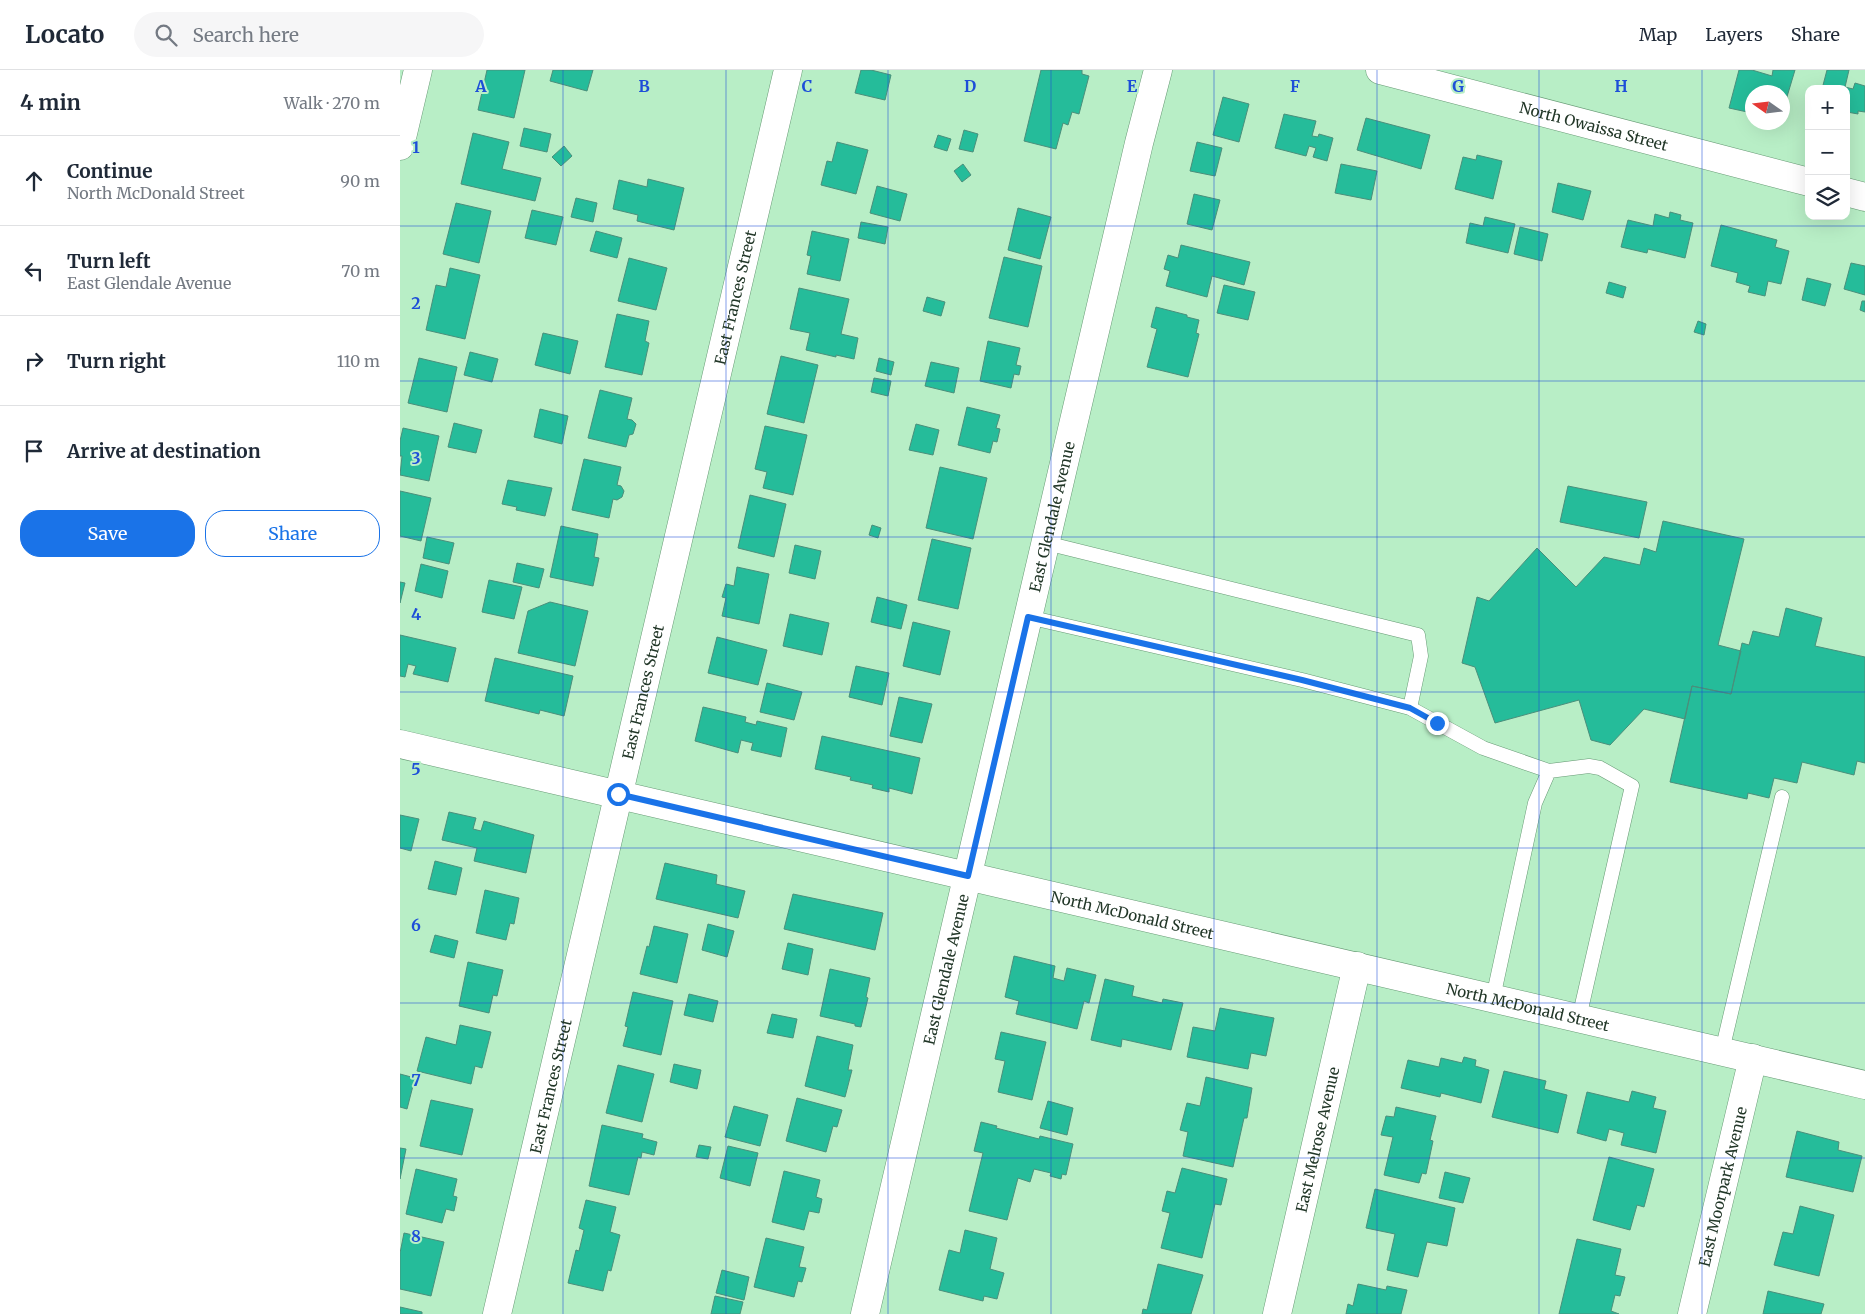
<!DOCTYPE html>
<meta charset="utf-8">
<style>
body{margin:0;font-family:Merriweather,serif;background:#f6f6f7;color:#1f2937}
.controls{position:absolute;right:15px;top:15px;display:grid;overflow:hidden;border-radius:10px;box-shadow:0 5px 20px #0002}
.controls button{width:45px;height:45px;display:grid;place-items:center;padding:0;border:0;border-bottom:1px solid #e0e1e3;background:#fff;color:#1f2937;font:25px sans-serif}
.compass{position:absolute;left:1345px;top:15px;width:45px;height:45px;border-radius:50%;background:#fff;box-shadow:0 5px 20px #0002;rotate:284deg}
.stop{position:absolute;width:15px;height:15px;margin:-11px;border:4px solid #1a73e8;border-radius:50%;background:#fff}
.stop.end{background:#1a73e8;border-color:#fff;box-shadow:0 1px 5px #0008}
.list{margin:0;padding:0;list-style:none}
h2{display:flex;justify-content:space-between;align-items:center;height:65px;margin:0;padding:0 20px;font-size:21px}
h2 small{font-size:16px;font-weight:400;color:#747a83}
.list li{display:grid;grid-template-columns:32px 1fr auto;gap:15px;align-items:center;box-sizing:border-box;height:90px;padding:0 20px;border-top:1px solid #e0e1e3}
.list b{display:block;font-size:19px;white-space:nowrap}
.list p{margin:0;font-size:16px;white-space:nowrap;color:#747a83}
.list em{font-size:16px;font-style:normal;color:#747a83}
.actions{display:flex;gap:10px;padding:15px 20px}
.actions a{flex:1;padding:11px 0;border:1px solid #1a73e8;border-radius:20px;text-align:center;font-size:18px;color:#1a73e8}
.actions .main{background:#1a73e8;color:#fff}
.icon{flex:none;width:28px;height:28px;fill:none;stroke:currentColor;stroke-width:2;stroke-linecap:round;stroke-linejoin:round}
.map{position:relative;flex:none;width:1465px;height:1244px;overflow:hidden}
header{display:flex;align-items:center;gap:30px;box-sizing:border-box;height:70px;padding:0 25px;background:#fff;border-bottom:1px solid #e0e1e3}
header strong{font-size:24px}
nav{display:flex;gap:28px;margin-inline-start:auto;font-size:18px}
.search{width:350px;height:45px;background:#f6f6f7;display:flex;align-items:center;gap:12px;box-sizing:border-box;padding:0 18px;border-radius:28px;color:#747a83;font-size:19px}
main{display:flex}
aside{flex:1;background:#fff}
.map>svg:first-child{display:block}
</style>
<header>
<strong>Locato</strong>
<div class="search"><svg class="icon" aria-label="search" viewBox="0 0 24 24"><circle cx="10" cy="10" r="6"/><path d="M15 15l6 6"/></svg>Search here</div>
<nav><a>Map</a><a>Layers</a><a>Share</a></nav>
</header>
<main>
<aside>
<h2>4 min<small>Walk · 270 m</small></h2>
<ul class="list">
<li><svg class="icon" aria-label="ahead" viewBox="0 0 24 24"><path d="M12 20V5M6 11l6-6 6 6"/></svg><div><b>Continue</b><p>North McDonald Street</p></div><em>90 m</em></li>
<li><svg class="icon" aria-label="left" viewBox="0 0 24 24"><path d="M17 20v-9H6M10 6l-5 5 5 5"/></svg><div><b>Turn left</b><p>East Glendale Avenue</p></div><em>70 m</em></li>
<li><svg class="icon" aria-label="right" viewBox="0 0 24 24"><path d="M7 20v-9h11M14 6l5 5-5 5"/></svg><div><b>Turn right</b></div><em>110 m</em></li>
<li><svg class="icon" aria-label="arrive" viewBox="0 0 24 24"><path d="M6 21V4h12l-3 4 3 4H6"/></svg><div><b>Arrive at destination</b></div></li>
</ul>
<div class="actions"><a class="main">Save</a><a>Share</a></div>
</aside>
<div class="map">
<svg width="1465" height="1244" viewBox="0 0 1465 1244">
<rect width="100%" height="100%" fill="#b8eec6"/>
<path fill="#25bc9a" stroke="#4a8f7b" d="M87 0H125L114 48 78 40Z
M153 0H193L187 21 150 11Z
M461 0H471L491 5 485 30 455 23Z
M641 0H682V4L689 6 679 44 672 42 668 55 663 53 656 79 624 71Z
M1339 0H1352L1372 6 1373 0H1395L1386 30 1382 29V22H1352V43L1329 38Z
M1427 0H1449L1445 17 1453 19 1455 13 1465 16V42L1458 41V44L1447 42 1446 46V19H1422Z
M823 27 849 34 839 72 813 65Z
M884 44 916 51 912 66 918 67 919 64 933 68 927 91 913 87 916 78 909 76 906 86 875 78Z
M966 48 1030 65 1021 99 957 80Z
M124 58 151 64 147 82 120 76Z
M564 60 578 64 573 82 559 79Z
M73 63 109 72 102 99 141 108 135 131 61 114Z
M538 65 551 69 547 81 534 77Z
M437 72 468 80 456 124 421 115 427 91 432 92Z
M797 72 822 78 815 106 790 101Z
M164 76 172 86 161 96 152 87Z
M1077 85 1102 91 1093 129 1055 119 1063 87 1076 90Z
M563 94 571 105 562 112 554 101Z
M941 94 977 101 971 130 935 123Z
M248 109 284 118 274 160 237 151 238 145 213 139 219 110 247 117Z
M1158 113 1191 121 1183 150 1152 142Z
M477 116 507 124 500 151 470 143Z
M794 124 820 130 812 160 787 154Z
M176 128 197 133 193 152 171 147Z
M56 133 91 141 79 193 43 184Z
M618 138 651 147 640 189 608 180Z
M132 140 163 147 156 175 125 168Z
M1270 142 1281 145 1280 150 1293 153 1285 188 1248 179 1247 183 1221 177 1228 150 1253 156 1255 144 1269 148Z
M1085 147 1115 154 1108 183 1066 173 1070 153 1083 156Z
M461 152 488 157 485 174 458 168Z
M1321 155 1377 170 1375 177 1389 181 1381 214 1368 211 1365 226 1348 222 1350 216 1336 212 1338 203 1311 196Z
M1120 157 1148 164 1142 191 1114 184Z
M196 161 222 168 217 188 190 181Z
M412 161 449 169 440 211 407 204 411 186 407 185Z
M781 175 850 192 844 215 812 206 807 227 766 216 770 201 764 199 768 185 778 188Z
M604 187 642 196 628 257 589 248Z
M229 188 267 198 256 240 218 231Z
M1451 193 1465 196V225L1444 219Z
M50 198 80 205 65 269 26 260 36 215 46 217Z
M1407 208 1431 214 1425 236 1402 230Z
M1209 212 1226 217 1223 228 1206 223Z
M824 215 855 222 848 250 817 243Z
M399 218 449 229 441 264 458 268 454 289 436 285V287L406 280 410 263 390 259Z
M527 227 545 232 541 246 523 241Z
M1462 231H1465V242L1460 240Z
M756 237 787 245V247L799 250 796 263 799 264 788 307 747 297 757 259 751 257Z
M217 244 249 251 245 271 249 273 242 305 205 297Z
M1298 251 1306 254 1304 265 1294 262Z
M143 263 178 271 170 304 135 295Z
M588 271 620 278 616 295 621 296 619 305 614 304 611 318 580 311Z
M70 282 98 289 92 312 64 305Z
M381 286 418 295 404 353 367 344Z
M19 288 57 297 47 342 8 333Z
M479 288 494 292 491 305 476 301Z
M531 292 559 298 554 323 525 316Z
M474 308 491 311 488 326 471 322Z
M200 320 232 328 227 349 232 350 236 354 233 364 229 365 226 377 188 368Z
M567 337 600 345 596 358 600 359 597 372 593 371 590 383 558 375Z
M140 339 168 346 162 374 134 367Z
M54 353 82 360 76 383 48 377Z
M516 354 539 360 533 385 509 380Z
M365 356 407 365 393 425 363 418 367 402 355 399Z
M3 358 39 366 29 411 0 405 2 386H0V371Z
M184 389 221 397 217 415 221 416 224 421 222 427 217 430 213 429 209 448 172 440Z
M540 397 587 408 573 469 526 458Z
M108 410 152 418 145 446 116 440 117 437 102 434Z
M1168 416 1247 432 1239 468 1160 452Z
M0 421 31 428 21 471 0 466Z
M350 425 386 434 374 487 338 478Z
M1263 451 1344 469 1318 575 1341 581 1331 624 1292 616 1285 649 1244 639 1210 675 1191 670 1179 630 1095 653 1075 597 1062 593 1077 527 1089 531 1137 478 1176 517 1204 487 1240 495 1244 478 1256 482Z
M472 455 481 458 478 468 469 465Z
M161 456 198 464 194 487 199 488 193 516 150 507Z
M27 467 54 473 49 494 23 488Z
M532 469 571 478 558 539 518 530Z
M395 475 421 481 415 509 389 503Z
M117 493 144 499 139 518 113 512Z
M21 494 48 501 42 528 15 521Z
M337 497 369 504 359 554 322 546 326 528 322 527 326 514 334 516Z
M89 510 122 517 114 549 82 542Z
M0 512 5 513 0 533Z
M477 527 507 535 501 559 471 552Z
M150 532 188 541 175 596 118 583 128 541Z
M1386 538 1422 548 1415 576 1465 587V693L1457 691 1454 705 1402 692 1397 713 1374 708 1369 728 1348 723 1347 729 1270 712 1292 616 1331 624 1342 573 1349 575 1353 561 1379 567Z
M390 544 429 553 422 585 383 576Z
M513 552 550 561 540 605 503 596Z
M0 565 56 578 48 612 13 604 16 596 8 594 5 607 0 606Z
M317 567 367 580 358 615 308 603Z
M95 588 173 606 164 646 140 640 139 644 85 631Z
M456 596 489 603 482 635 449 627Z
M367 613 402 622 394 650 360 642Z
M499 627 532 634 522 673 490 666Z
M303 637 346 647 345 652 356 655 357 651 387 658 381 687 351 680 353 673 341 670 338 683 295 671Z
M422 666 520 688 512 724 489 718V722L472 718 473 715 450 710 451 707 415 699Z
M49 742 76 748 73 759 81 761 84 751 134 765 126 803 74 791 77 778 42 770Z
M0 745 19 749 11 781 0 778Z
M35 791 62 798 56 825 28 819Z
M265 793 317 805 316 814 345 821 338 848 256 829Z
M85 820 119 828 114 854 110 853 106 870 76 863Z
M393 824 483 843 475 880 384 859Z
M308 854 334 861 327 887 302 880Z
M254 856 288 864 277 913 240 904 247 876 249 877Z
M35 865 58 871 54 888 30 882Z
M388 873 413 879 408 905 382 899Z
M614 886 655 896 653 908 664 911 667 898 696 905 689 933 684 931 677 959 616 944 619 931 605 927Z
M68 892 103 900 97 926 93 925 89 943 59 936Z
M430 899 470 908 466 927 468 928 461 957 455 956V954L420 946Z
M705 909 734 916 732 926 762 933 763 929 783 933 771 980 722 969 721 977 691 970Z
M233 922 273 931 261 985 223 976 228 957 225 956Z
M289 924 318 931 313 952 284 945Z
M820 938 874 948 866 986 851 983 848 999 787 987 793 957 815 961Z
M372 944 397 949 393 968 367 963Z
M60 955 91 962 82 998 75 996 71 1014 17 1001 26 967 56 975Z
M601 962 646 972 632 1030 598 1022 605 991 595 989Z
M417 966 453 975 448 1000H452L445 1027 405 1016Z
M1064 987 1076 990 1075 996 1089 1000 1081 1033 1041 1023 1040 1027 1001 1018 1008 990 1039 997 1041 988 1062 993Z
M274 994 301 1000 297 1019 270 1012Z
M218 995 254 1004 242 1052 206 1043Z
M1104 1001 1146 1011 1144 1019 1167 1025 1158 1063 1092 1047Z
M0 1004 15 1008 7 1039 0 1037Z
M806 1007 852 1018 847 1048H844L833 1097 783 1086 788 1062 780 1060 787 1033 800 1036Z
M1232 1021 1256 1027 1253 1038 1266 1041 1256 1083 1221 1075 1224 1063 1209 1059 1206 1071 1177 1063 1187 1022 1229 1032Z
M397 1028 442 1040 437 1057 433 1056 426 1082 386 1071Z
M31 1030 73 1039 62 1085 20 1076Z
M648 1031 673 1038 667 1065 640 1058Z
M334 1036 368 1045 360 1076 325 1067Z
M996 1037 1036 1046 1030 1070 1033 1071 1026 1104 1022 1103 1019 1113 984 1105 993 1067 981 1065 986 1046 994 1047Z
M581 1052 597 1056 596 1058 639 1069 640 1066 673 1074 666 1105 662 1104 661 1109 650 1106 651 1103 634 1099 630 1112 618 1108 607 1150 569 1141 583 1083 574 1081Z
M202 1055 243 1064 242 1068 257 1072 254 1085 242 1082 241 1088 238 1087 229 1125 189 1116Z
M1397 1061 1439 1072 1438 1080 1462 1086 1453 1122 1386 1107Z
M299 1075 311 1077 308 1089 296 1087Z
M328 1076 358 1083 350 1116 320 1108Z
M0 1078 6 1079 0 1109Z
M1209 1087 1254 1099 1244 1137 1237 1135 1230 1160 1193 1150Z
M782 1098 827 1109 821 1135 815 1134 802 1188 761 1178 770 1143 762 1141 767 1121 775 1123Z
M16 1099 57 1109 53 1126 57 1127 54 1141 46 1139 42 1153 6 1144Z
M384 1101 420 1110 416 1127 422 1129 419 1143 409 1141 404 1160 372 1152Z
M1045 1102 1070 1108 1063 1133 1039 1128Z
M975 1119 1055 1138 1047 1176 1027 1172 1018 1207 987 1200 995 1164 966 1158Z
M186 1130 216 1137 210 1162 220 1165 211 1201 208 1200 203 1221 168 1213 176 1180 179 1181 184 1160 179 1158Z
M1400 1136 1434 1145 1419 1206 1374 1195 1383 1162 1393 1164Z
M565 1160 597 1168 590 1199 604 1203 597 1229 584 1226 583 1231 539 1220 549 1180 560 1183Z
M4 1163 44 1172 31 1226 0 1219V1183Z
M366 1168 404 1177 399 1197 406 1198 402 1212 398 1211 394 1227 354 1217Z
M1177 1169 1221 1179 1215 1205 1225 1207 1220 1226 1215 1225 1211 1241 1219 1244H1159Z
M758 1194 803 1205 791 1244H742L743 1239 747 1240Z
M322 1200 349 1207 344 1230 316 1223Z
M958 1214 986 1220 987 1216 1007 1220 1001 1244H946L948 1234 953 1236Z
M1368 1221 1424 1234 1421 1244H1363Z
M315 1226 343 1232 340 1244H311Z
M0 1237 22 1242V1244H0Z"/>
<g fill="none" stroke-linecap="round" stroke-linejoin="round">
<defs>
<path id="lane" d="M646 473 1018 565 1021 586 1010 638
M628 547 902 610 1010 638 1083 678 1149 701
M1093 928 1135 733 1149 701 1189 696 1200 698 1232 716 1179 948
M1322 981 1382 727"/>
<g id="street">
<path d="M0 76 18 0"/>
<path id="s1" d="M0 674 1465 1015"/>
<path id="s2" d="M97 1244 388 0"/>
<path id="s3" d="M877 1244 957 896"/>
<path id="s4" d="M1292 1244 1353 988"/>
</g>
<g id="secondary">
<path id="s5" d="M980 0 1409 112"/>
<path d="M1446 122 1465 127"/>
<path id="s6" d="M465 1244 739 73 758 0"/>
</g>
</defs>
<use href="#lane" stroke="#679a75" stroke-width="15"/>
<use href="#street" stroke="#679a75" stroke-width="29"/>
<use href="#secondary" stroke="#679a75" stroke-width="29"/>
<use href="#lane" stroke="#fff" stroke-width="14"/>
<use href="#street" stroke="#fff" stroke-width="28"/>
<use href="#secondary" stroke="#fff" stroke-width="28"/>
</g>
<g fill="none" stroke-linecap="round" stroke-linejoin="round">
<path stroke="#1a73e8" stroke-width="6" d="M218 724 568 806 628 547 902 610 1010 638 1037 653"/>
</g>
<path fill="none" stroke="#1d4ed8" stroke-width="1" stroke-opacity="0.55" d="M163 0V1244M326 0V1244M488 0V1244M651 0V1244M814 0V1244M977 0V1244M1139 0V1244M1302 0V1244M0 156H1465M0 311H1465M0 467H1465M0 622H1465M0 778H1465M0 933H1465M0 1088H1465"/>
<g text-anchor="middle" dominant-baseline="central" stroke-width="4" stroke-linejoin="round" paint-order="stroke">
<g font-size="15" fill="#223728" stroke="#b8eec6">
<text stroke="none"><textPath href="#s5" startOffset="221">North Owaissa Street</textPath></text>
<text stroke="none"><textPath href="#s2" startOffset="1044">East Frances Street</textPath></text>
<text stroke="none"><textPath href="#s6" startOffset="819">East Glendale Avenue</textPath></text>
<text stroke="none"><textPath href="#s2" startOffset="639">East Frances Street</textPath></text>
<text stroke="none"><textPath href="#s1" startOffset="752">North McDonald Street</textPath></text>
<text stroke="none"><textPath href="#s6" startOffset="354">East Glendale Avenue</textPath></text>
<text stroke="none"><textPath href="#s1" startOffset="1158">North McDonald Street</textPath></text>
<text stroke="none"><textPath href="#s2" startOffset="234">East Frances Street</textPath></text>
<text stroke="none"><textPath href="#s3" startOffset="179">East Melrose Avenue</textPath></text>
<text stroke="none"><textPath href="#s4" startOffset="131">East Moorpark Avenue</textPath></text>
</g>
</g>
<g font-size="16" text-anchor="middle" font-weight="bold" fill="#1d4ed8" stroke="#b8eec6" stroke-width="4" stroke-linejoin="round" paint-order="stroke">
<text x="81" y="22">A</text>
<text x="244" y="22">B</text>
<text x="407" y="22">C</text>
<text x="570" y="22">D</text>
<text x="732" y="22">E</text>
<text x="895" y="22">F</text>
<text x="1058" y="22">G</text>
<text x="1221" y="22">H</text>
<text x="16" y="83">1</text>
<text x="16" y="239">2</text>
<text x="16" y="394">3</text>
<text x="16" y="550">4</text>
<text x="16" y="705">5</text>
<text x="16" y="861">6</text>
<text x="16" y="1016">7</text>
<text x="16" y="1172">8</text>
</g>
</svg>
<div class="controls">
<button>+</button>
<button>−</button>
<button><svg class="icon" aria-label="layers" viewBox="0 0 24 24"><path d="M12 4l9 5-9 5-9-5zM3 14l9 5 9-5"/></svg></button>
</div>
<svg class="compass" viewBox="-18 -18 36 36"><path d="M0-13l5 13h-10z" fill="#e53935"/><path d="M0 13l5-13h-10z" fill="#747a83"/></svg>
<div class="stop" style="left:218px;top:724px"></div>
<div class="stop end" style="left:1037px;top:653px"></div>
</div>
</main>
